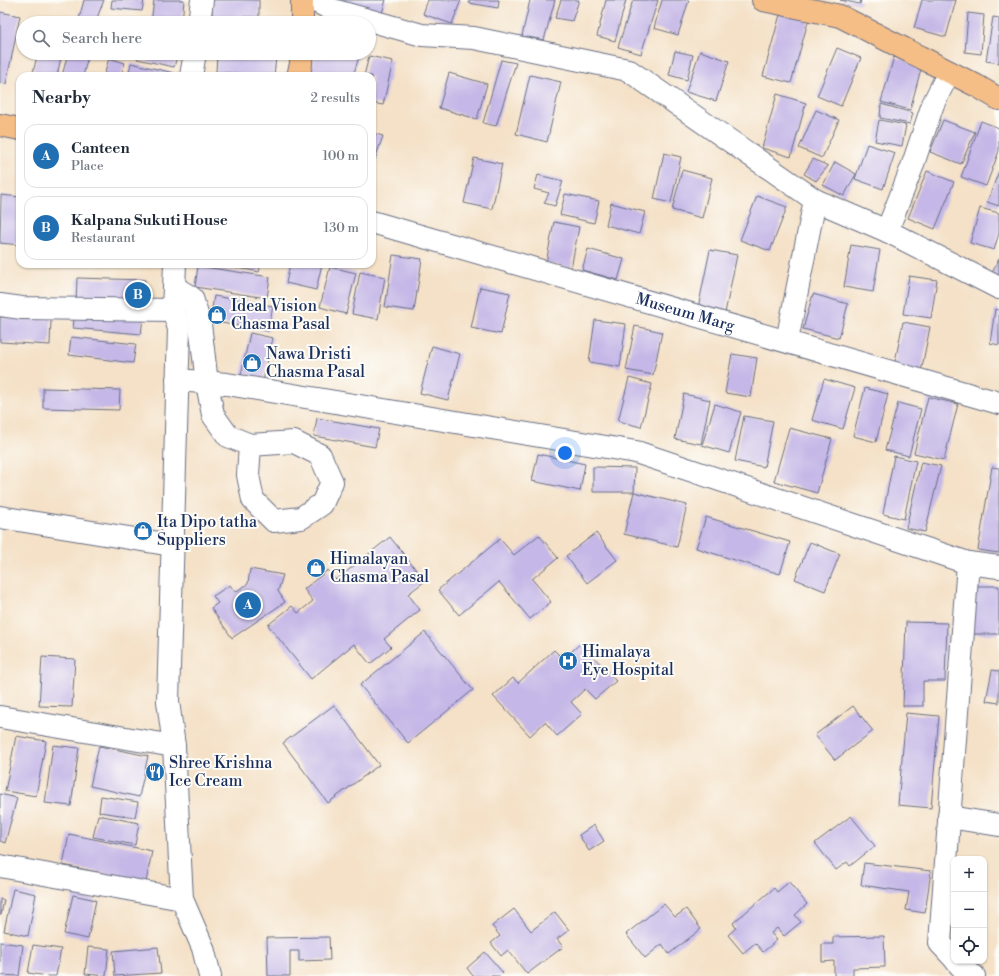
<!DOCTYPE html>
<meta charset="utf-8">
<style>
body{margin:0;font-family:"Libre Bodoni",serif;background:#f6f6f7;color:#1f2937}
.controls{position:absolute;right:12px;bottom:12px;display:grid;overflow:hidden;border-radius:8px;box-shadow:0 1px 3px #0004}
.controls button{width:36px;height:36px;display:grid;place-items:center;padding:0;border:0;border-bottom:1px solid #e0e1e3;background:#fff;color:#1f2937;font:20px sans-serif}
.you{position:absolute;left:565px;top:453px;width:14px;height:14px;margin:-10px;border:3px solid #fff;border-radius:50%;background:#1a73e8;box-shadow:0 0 0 6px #1a73e833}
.badge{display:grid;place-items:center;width:26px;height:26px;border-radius:50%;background:#1f6fb2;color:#fff;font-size:13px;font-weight:700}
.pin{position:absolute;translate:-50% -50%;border:2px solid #fff;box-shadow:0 1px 4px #0006}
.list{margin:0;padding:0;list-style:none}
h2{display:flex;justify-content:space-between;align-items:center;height:52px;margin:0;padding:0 16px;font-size:17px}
h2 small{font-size:13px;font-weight:400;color:#747a83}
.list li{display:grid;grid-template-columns:26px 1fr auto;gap:12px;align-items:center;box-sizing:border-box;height:64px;margin:0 8px 8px;padding:0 8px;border:1px solid #e0e1e3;border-radius:12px}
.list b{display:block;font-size:15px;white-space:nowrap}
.list p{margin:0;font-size:13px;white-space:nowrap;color:#747a83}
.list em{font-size:13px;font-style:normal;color:#747a83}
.icon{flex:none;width:22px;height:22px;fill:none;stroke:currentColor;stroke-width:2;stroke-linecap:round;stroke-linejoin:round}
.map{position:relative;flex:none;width:999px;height:976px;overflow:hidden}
.search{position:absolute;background:#fff;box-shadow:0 1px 3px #0004;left:16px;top:16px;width:360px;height:44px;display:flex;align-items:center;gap:10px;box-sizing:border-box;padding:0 14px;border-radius:22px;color:#747a83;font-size:15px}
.panel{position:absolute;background:#fff;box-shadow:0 1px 3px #0004;left:16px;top:72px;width:360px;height:196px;border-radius:12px}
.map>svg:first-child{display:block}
</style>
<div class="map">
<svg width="999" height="976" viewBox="0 0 999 976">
<rect width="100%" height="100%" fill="#fdfcf7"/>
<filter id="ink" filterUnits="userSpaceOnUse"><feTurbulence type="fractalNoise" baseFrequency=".025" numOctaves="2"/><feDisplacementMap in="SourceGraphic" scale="8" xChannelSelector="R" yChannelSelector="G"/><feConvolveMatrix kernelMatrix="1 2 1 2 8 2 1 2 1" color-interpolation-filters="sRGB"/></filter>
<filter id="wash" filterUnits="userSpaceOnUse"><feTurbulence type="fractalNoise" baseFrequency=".012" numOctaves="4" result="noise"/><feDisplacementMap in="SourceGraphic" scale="16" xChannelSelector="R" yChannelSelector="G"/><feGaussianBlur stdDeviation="0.9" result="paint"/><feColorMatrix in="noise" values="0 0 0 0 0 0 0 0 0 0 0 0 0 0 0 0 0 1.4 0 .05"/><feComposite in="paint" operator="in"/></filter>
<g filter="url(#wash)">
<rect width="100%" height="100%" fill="#f4e1c7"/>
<g id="blocks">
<path fill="#c5b7e7" d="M84 0H104L95 23H78Z
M112 0H144L142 11 111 8Z
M154 0H184L182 23H151Z
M212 0H259V17H212Z
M328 0H386L381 16Z
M428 0H461L452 24 423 14Z
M469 0H499L498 8 469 3Z
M530 0H555L544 40 522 36Z
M561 0H579L572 21 555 18Z
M606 0H626L615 41 597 36Z
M633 0H658L641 54 618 47Z
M662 0H689L678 35 654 28Z
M840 0H861L860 4Z
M922 0H956L946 37 914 28Z
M781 11 809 18 791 83 763 76Z
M0 12 20 16 6 84 0 83Z
M968 13 984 15 981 54 965 52Z
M993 17 999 18V63L986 61Z
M837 48 861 58 841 106 817 96Z
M675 51 693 55 687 80 669 75Z
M700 51 729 61 716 101 686 92Z
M38 53H62L57 76H32Z
M68 53H76L88 56 83 76H62Z
M139 53H178L174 67 137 59Z
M217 53 276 57 274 76 216 72Z
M316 53H347L359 57 353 76H308Z
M369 56 393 61 383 105 372 103V76H364Z
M894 57 922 65 910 110 881 102Z
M109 58 125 63 121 76H104Z
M501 60 516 63 496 126 483 123Z
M131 63 174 73 173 76H128Z
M449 73 487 84 477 119 439 108Z
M530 75 561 82 547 142 516 134Z
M777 94 806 103 791 157 762 148Z
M881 104 913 113 910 124 880 118Z
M816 110 839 120 822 158 799 148Z
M879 120 906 125 902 146 875 141Z
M943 120 975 132 961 164 930 152Z
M981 121 999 128V151L986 186 961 177Z
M372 133 383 136 372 168Z
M867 144 895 153 883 189 855 179Z
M664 153 681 157 671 203 654 199Z
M474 158 502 164 492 209 464 203Z
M813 159 828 166 816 181 804 174Z
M835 162 856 174 844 196 823 185Z
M682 170 712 178 702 218 672 210Z
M927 171 954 182 935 229 908 218Z
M999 171V206L987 202Z
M538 175 563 181 555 206 544 203 549 193 534 189Z
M565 194 599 201 594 223 560 215Z
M1 195 20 197V245L0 243Z
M757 196 787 207 770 251 740 240Z
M611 203 645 212 639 234 606 225Z
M980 208 999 213V233L994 250 970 243Z
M554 222 579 227 571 268 546 263Z
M851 245 880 250 873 292 844 287Z
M588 249 624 259 618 280 582 270Z
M710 250 737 255 725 313 698 308Z
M393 255 422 259 414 311 385 307Z
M999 259V279L991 275Z
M217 264H261L259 272Z
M290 264H322L316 290 286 283Z
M198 266 270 277 267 298 195 287Z
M330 267 356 273 346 314 320 307Z
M360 272 385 277 378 319 352 314Z
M909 276 937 280 931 318 903 314Z
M77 278 145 280V306L76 304Z
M480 287 510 293 501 334 471 328Z
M813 294 848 304 839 338 803 329Z
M214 296 273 306 268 331 210 321Z
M995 309 999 310V345L990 343Z
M75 312 143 318 141 334 73 328Z
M0 317 51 319 50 345 0 342Z
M595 320 626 324 620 367 589 362Z
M903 322 930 327 921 372 894 367Z
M635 326 662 332 653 375 626 370Z
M250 333 273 338 263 381 241 375Z
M71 337 136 344 133 363 69 355Z
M432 346 460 354 448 400 420 393Z
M732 354 757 358 751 397 725 393Z
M629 378 652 384 641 427 618 421Z
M824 379 855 388 843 429 812 420Z
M43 388 120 390 119 410 43 408Z
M865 388 888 394 876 442 853 436Z
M684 394 710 400 701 444 675 439Z
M928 397 958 404 944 460 914 453Z
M898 403 921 409 909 456 885 450Z
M715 404 741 412 729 453 702 445Z
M744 416 773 421 764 467 735 461Z
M317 418 379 429 375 447 314 436Z
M789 428 832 439 817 493 774 481Z
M538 454 585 464 580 491 532 481Z
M894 456 916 461 904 519 883 514Z
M921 462 941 466 925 532 906 528Z
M593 467 635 468 634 492H593Z
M992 467 999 468V553L978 550Z
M634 492 687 505 677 547 624 534Z
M706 517 790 542 780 574 696 548Z
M596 533 617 560 587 583 566 556Z
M539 535 558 558 532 579 551 602 530 619 499 582 459 615 438 590 500 539 514 555Z
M390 537 425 581 408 594 420 610 384 639 391 647 370 664 354 644 311 679 268 625 292 606 298 613 313 601 304 589 328 570 336 580Z
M810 542 840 554 825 591 795 579Z
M250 569 283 575 278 591 285 602 232 638 211 608 218 603 213 596 230 585 235 592 248 584Z
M970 586H999V634H969Z
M906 622 947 623 945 681H923V706H903Z
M425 632 473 690 408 743 360 685Z
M581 643 616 681 595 699 585 689 571 702 582 714 557 736 545 722 530 736 493 696 513 678 518 683 554 650 563 659Z
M42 657 75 659 72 707 39 706Z
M992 670 999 671V703L986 701Z
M334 705 379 765 328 803 283 743Z
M853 706 873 731 835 760 815 735Z
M906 713 939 716 931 808 898 805Z
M16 736 46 741 36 796 5 791Z
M53 745 79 748 71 806 45 803Z
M99 746 148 756 139 797 90 786Z
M0 794 17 798 5 843 0 841Z
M101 796 138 802 135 817 99 812Z
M98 815 139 823 135 845 93 837Z
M851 816 875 846 850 866 847 862 836 870 815 843Z
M594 825 604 841 589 851 579 835Z
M69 834 152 851 146 882 63 865Z
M864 863 931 871 925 913 906 910 909 892 861 885Z
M789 882 807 904 795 915 801 922 784 936 777 928 771 933 777 940 763 952 755 943 743 953 728 935 736 928 733 923 774 888 777 892Z
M13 889 36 894 28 936 4 931Z
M73 895 96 900 88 939 64 934Z
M0 899 4 900 1 915H0Z
M664 904 675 917 686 909 701 929 669 954 662 944 645 958 626 934Z
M514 909 531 931 555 912 569 930 557 939 563 947 527 974 508 950 501 956 491 943 500 936 492 926Z
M884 936 885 967 853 968V976H834V961L822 962V944H833V937Z
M329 937 330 960 299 961V951H290V976H268L267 938Z
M0 942 23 945 19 976 0 975Z
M33 945 61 949 56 976H48L28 973Z
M88 947 109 949 106 976 85 974Z
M158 947 161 973 115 976 113 951Z
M485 952 503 973 500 976H473L467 968Z"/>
</g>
</g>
<g filter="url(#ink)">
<use href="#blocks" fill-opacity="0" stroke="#676d83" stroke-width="1"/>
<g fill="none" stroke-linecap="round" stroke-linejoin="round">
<defs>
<g id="minor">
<path d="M313 0 333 10 422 35 474 38 628 70 815 200 887 231 999 288"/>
<path d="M199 23 202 0"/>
<path d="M191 76 195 53"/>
<path id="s1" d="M372 222 999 403"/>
<path d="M887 231 912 167 933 104 949 72"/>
<path d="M175 264 173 310 179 329 168 701 174 746 182 899 203 948 210 976"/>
<path d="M174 287 192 298 200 324 207 383 213 415 228 436 250 445 294 442 320 455 332 482 322 504 301 518 274 521 253 500 248 475 250 445"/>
<path d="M0 305 22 308 173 310"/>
<path d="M787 341 815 200"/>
<path d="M177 380 227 384 636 452 968 563 940 943 954 958"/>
<path d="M0 517 172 545"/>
<path d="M968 563 999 567"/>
<path d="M0 717 174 746"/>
<path d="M949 817 999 825"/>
<path d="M0 866 182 899"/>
<path d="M956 961 965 971 974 976"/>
</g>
<path id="major" d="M763 0 840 16 977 86 999 99
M302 23V0
M298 76 301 64V53
M0 125 20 129"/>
</defs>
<use href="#minor" stroke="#676d83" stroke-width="24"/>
<use href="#major" stroke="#676d83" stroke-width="24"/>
<use href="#minor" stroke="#fff" stroke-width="22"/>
<use href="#major" stroke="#f6be87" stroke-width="22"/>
</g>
</g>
<defs>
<symbol id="shop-disc" viewBox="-11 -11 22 22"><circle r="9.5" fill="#1f6fb2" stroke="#fdfcf7"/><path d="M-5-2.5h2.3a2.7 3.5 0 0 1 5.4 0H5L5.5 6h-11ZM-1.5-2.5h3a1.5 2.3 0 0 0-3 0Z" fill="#fff"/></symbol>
<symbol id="hospital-disc" viewBox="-11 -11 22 22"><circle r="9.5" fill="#1f6fb2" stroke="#fdfcf7"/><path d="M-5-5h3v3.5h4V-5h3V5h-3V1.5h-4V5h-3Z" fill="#fff"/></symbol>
<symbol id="restaurant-disc" viewBox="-11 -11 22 22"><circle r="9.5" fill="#1f6fb2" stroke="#fdfcf7"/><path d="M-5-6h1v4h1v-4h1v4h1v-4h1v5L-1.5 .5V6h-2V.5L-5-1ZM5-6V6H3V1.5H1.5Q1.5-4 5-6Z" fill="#fff"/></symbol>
</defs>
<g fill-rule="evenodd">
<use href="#shop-disc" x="206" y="304" width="22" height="22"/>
<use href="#shop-disc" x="241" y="352" width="22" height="22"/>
<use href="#shop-disc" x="132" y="520" width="22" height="22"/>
<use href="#shop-disc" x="305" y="557" width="22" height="22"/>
<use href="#hospital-disc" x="557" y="650" width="22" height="22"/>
<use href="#restaurant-disc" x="144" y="761" width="22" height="22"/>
</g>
<g text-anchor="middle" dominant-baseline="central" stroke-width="4" stroke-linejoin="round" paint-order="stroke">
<g font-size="16" fill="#1b2f5e" stroke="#fdfcf7" text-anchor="start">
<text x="231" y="306">Ideal Vision<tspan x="231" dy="18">Chasma Pasal</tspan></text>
<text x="266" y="354">Nawa Dristi<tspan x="266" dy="18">Chasma Pasal</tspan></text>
<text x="157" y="522">Ita Dipo tatha<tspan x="157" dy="18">Suppliers</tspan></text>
<text x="330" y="559">Himalayan<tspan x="330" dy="18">Chasma Pasal</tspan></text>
<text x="582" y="652">Himalaya<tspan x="582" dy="18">Eye Hospital</tspan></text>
<text x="169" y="763">Shree Krishna<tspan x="169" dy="18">Ice Cream</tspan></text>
</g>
<g font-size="16" fill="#1b2f5e" stroke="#fdfcf7">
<text stroke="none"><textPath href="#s1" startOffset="326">Museum Marg</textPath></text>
</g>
</g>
</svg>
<div class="controls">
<button>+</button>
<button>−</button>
<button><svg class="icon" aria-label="locate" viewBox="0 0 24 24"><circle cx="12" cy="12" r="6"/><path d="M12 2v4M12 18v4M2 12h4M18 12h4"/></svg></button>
</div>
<div class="you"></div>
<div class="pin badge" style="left:248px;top:605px">A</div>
<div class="pin badge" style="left:138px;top:295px">B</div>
<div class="search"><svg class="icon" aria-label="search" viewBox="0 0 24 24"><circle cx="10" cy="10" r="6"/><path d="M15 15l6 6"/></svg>Search here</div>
<section class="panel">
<h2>Nearby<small>2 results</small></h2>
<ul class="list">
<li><span class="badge">A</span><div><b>Canteen</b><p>Place</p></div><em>100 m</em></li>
<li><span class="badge">B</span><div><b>Kalpana Sukuti House</b><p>Restaurant</p></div><em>130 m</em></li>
</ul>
</section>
</div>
